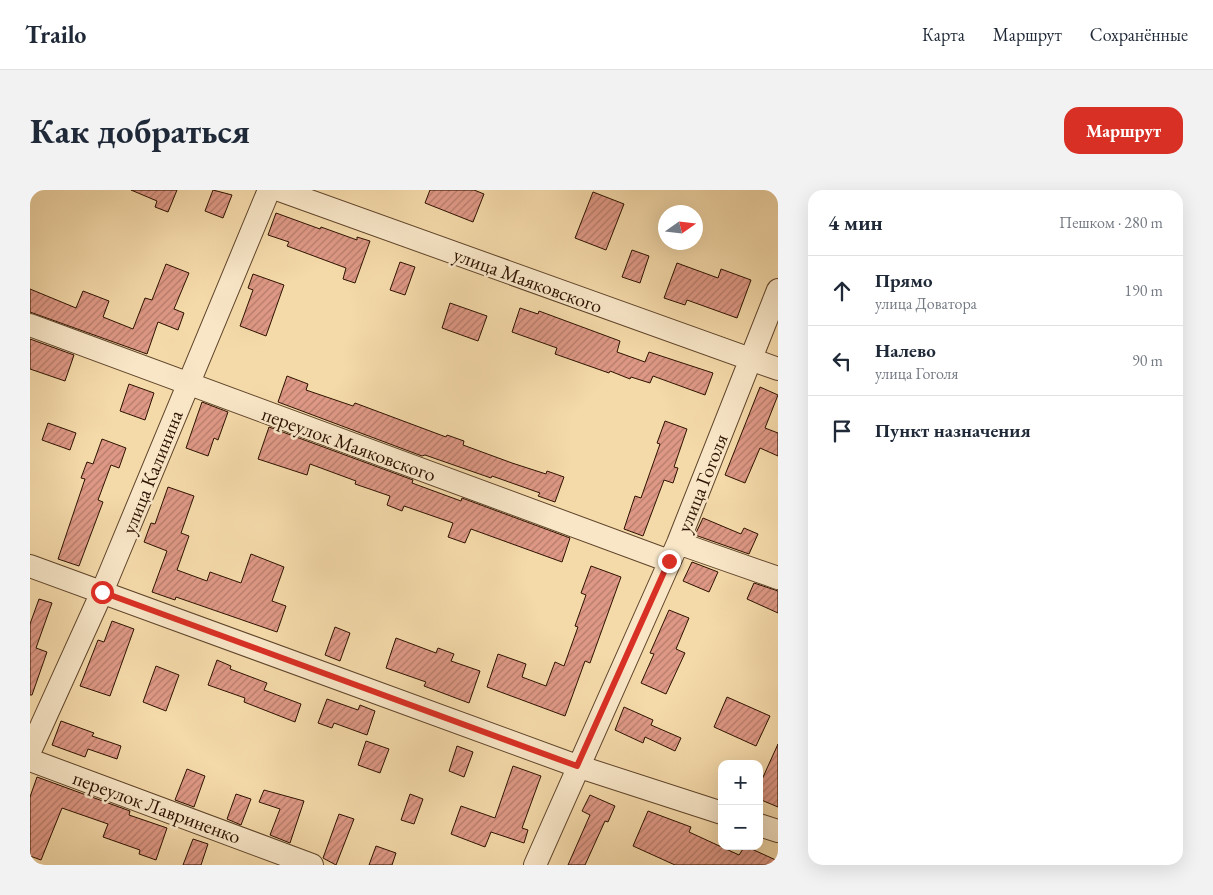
<!DOCTYPE html>
<html lang="ru">
<meta charset="utf-8">
<style>
body{margin:0;font-family:"EB Garamond",serif;background:#f2f2f3;color:#1f2937}
.controls{position:absolute;right:15px;bottom:15px;display:grid;overflow:hidden;border-radius:10px;box-shadow:0 5px 20px #0002}
.controls button{width:45px;height:45px;display:grid;place-items:center;padding:0;border:0;border-bottom:1px solid #e0e1e3;background:#fff;color:#1f2937;font:25px sans-serif}
.compass{position:absolute;left:628px;top:15px;width:45px;height:45px;border-radius:50%;background:#fff;box-shadow:0 5px 20px #0002;rotate:76deg}
.stop{position:absolute;width:15px;height:15px;margin:-11px;border:4px solid #d93025;border-radius:50%;background:#fff}
.stop.end{background:#d93025;border-color:#fff;box-shadow:0 1px 5px #0008}
.list{margin:0;padding:0;list-style:none}
h2{display:flex;justify-content:space-between;align-items:center;height:65px;margin:0;padding:0 20px;font-size:21px}
h2 small{font-size:16px;font-weight:400;color:#747a83}
.list li{display:grid;grid-template-columns:32px 1fr auto;gap:15px;align-items:center;box-sizing:border-box;height:70px;padding:0 20px;border-top:1px solid #e0e1e3}
.list b{display:block;font-size:19px;white-space:nowrap}
.list p{margin:0;font-size:16px;white-space:nowrap;color:#747a83}
.list em{font-size:16px;font-style:normal;color:#747a83}
.icon{flex:none;width:28px;height:28px;fill:none;stroke:currentColor;stroke-width:2;stroke-linecap:round;stroke-linejoin:round}
.map{position:relative;flex:none;width:748px;height:675px;overflow:hidden;border-radius:15px}
header{display:flex;align-items:center;gap:30px;box-sizing:border-box;height:70px;padding:0 25px;background:#fff;border-bottom:1px solid #e0e1e3}
header strong{font-size:24px}
nav{display:flex;gap:28px;margin-inline-start:auto;font-size:18px}
.intro{display:flex;align-items:center;justify-content:space-between;box-sizing:border-box;height:120px;padding:0 30px}
h1{margin:0;font-size:35px}
.button{padding:12px 22px;border-radius:15px;background:#d93025;color:#fff;font-size:18px;font-weight:700}
main{display:flex;gap:30px;padding:0 30px}
aside{flex:1;background:#fff;border-radius:15px;box-shadow:0 5px 20px #0002}
.map>svg:first-child{display:block}
</style>
<header>
<strong>Trailo</strong>
<nav><a>Карта</a><a>Маршрут</a><a>Сохранённые</a></nav>
</header>
<div class="intro"><h1>Как добраться</h1><a class="button">Маршрут</a></div>
<main>
<div class="map">
<svg width="748" height="675" viewBox="0 0 748 675">
<defs>
<pattern id="building-hatch" width="6" height="6" patternUnits="userSpaceOnUse" patternTransform="scale(1.25)"><rect width="6" height="6" fill="#de9885"/><path d="M-1 1l2-2M0 6l6-6M5 7l2-2" fill="none" stroke="#b47b6a"/></pattern>
</defs>
<rect width="100%" height="100%" fill="#f4d9a9"/>
<filter id="stains"><feTurbulence type="fractalNoise" baseFrequency=".004" numOctaves="4"/><feColorMatrix values="0 0 0 0 .2 0 0 0 0 .09 0 0 0 0 .02 0 0 0 .5 -.17"/></filter>
<radialGradient id="worn" r=".72"><stop offset=".6" stop-color="#630" stop-opacity="0"/><stop offset="1" stop-color="#630" stop-opacity=".3"/></radialGradient>
<path fill="url(#building-hatch)" stroke="#2d1200" d="M101 0H147L138 22 125 17 127 11Z
M183 0 202 5 193 28 175 21Z
M400 0H444L454 4 443 32 395 13Z
M563 2 594 14 576 60 545 48Z
M246 23 290 39 291 37 327 50V47L340 51 325 93 313 89 316 78 257 56 259 52 238 45Z
M602 60 619 66 610 93 592 87Z
M370 72 385 77 375 105 360 100Z
M647 73 688 88 691 79 721 90 707 128 657 110 655 115 634 108Z
M136 74 159 83 144 119 154 123 148 140 128 132 117 164 0 122V99L46 118 53 101 79 111 73 127 103 139 115 108 122 110Z
M223 84 254 95 236 146 210 136 223 100 218 98Z
M420 113 457 126 448 151 412 138Z
M490 118 508 124 509 121 590 151 587 162 615 172 619 162 683 183 675 205 623 186 620 193 601 187 600 189 580 181 579 183 525 164 527 158 482 142Z
M0 149 44 165 35 191 0 179Z
M257 186 278 194 276 200 323 216 325 213 416 247 417 245 434 251 433 255 482 273 516 284 517 281 534 287 525 312 508 306 510 303 462 286 461 288 395 265 392 266 248 212Z
M99 194 124 203 115 230 90 221Z
M730 197 748 205 735 238 748 243V266L730 258 715 293 695 285Z
M172 212 198 222 188 250 184 248 178 266 156 258Z
M635 231 657 239 644 277 648 278 643 293 634 290 613 346 594 339 605 306 611 308 630 254 627 253Z
M18 233 46 243 40 260 12 250Z
M239 237 383 290 382 293 431 311 432 308 540 348 532 372 441 339 435 353 418 347 423 333 374 316 372 321 357 315 360 306 325 294 326 291 280 274 277 285 228 269Z
M72 249 96 258 89 278 81 275 68 310 73 312 49 376 28 369 55 289 51 288 57 272 63 274Z
M138 297 164 306 151 343 159 346 147 380 177 391 180 382 211 393 221 364 254 377 242 411 256 416 247 442 146 407 145 410 122 402 137 361 114 352 121 333 125 334Z
M673 328 711 344 714 338 728 344 719 364 665 345Z
M662 372 688 382 679 402 653 391Z
M561 376 591 387 560 473 555 471 535 526 457 497 468 464 496 474 492 487 516 496 525 472 534 476 548 437 545 436 556 405 551 403Z
M724 393 748 401V423L717 409Z
M9 409 22 413 6 458 17 462 2 505H0V434Z
M639 420 659 428 646 459 655 463 636 504 611 493 624 464 620 463Z
M82 431 104 439 80 506 50 496 68 450 74 452Z
M305 437 320 443 310 471 295 465Z
M366 448 406 463 408 458 424 464 421 471 450 481 439 513 394 496 396 492 356 478Z
M187 470 201 476 200 479 237 493 234 500 271 514 265 532 214 512 215 508 178 495Z
M126 476 149 485 136 521 113 512Z
M697 507 740 526 726 556 684 537Z
M297 509 328 520 330 515 345 521 337 545 304 533 302 538 288 533Z
M594 517 623 530 621 535 651 548 645 561 615 547 613 553 585 540Z
M31 531 64 543 62 546 91 556 87 569 58 559 55 567 22 555Z
M336 551 359 559 350 583 328 575Z
M748 554V617L729 609V596Z
M427 556 443 562 434 587 419 581Z
M483 576 511 586 492 638 498 640 494 653 461 642 455 657 421 644 431 616 465 628Z
M157 579 175 586 164 617 145 610Z
M7 587 100 621 99 625 137 638 126 670 109 664 110 660 73 647 78 634 32 618 11 670 0 666V607Z
M234 600 274 611 260 653 240 645 250 619 229 612Z
M206 604 221 609 211 635 197 629Z
M380 604 393 609 384 634 371 630Z
M560 605 585 616 578 632 575 631 555 675H538L560 625 552 621Z
M618 621 661 637 659 642 709 665 715 656 748 671V675H645L603 656Z
M309 624 324 629 306 675 293 668Z
M163 649 178 654 171 675H153Z
M346 656 366 663 362 675H339Z"/>
<g fill="none" stroke-linecap="round" stroke-linejoin="round">
<defs>
<path id="minor" d="M249 0 748 179
M0 135 639 371
M648 353 748 388
M0 376 547 576 692 623
M0 561 72 402 239 0
M0 570 282 675
M729 635 748 641
M505 675 648 353 748 100"/>
</defs>
<use href="#minor" stroke="#5f442a" stroke-width="24"/>
<use href="#minor" stroke="#f8e6c7" stroke-width="22"/>
</g>
<g fill="none" stroke-linecap="round" stroke-linejoin="round">
<path stroke="#d93025" stroke-width="6" d="M72 402 547 576 639 371"/>
</g>
<g text-anchor="middle" dominant-baseline="central" stroke-width="5" stroke-linejoin="round" paint-order="stroke">
<g font-size="20" fill="#2d1200" stroke="#f8e6c7">
<text transform="translate(498 90) rotate(20)">улица Маяковского</text>
<text transform="translate(319 254) rotate(20)">переулок Маяковского</text>
<text transform="translate(122 282) rotate(-68)">улица Калинина</text>
<text transform="translate(672 293) rotate(-68)">улица Гоголя</text>
<text transform="translate(127 617) rotate(20)">переулок Лавриненко</text>
</g>
</g>
<rect width="100%" height="100%" filter="url(#stains)"/>
<rect width="100%" height="100%" fill="url(#worn)"/>
</svg>
<div class="controls">
<button>+</button>
<button>−</button>
</div>
<svg class="compass" viewBox="-18 -18 36 36"><path d="M0-13l5 13h-10z" fill="#e53935"/><path d="M0 13l5-13h-10z" fill="#747a83"/></svg>
<div class="stop" style="left:72px;top:402px"></div>
<div class="stop end" style="left:639px;top:371px"></div>
</div>
<aside>
<h2>4 мин<small>Пешком · 280 m</small></h2>
<ul class="list">
<li><svg class="icon" aria-label="ahead" viewBox="0 0 24 24"><path d="M12 20V5M6 11l6-6 6 6"/></svg><div><b>Прямо</b><p>улица Доватора</p></div><em>190 m</em></li>
<li><svg class="icon" aria-label="left" viewBox="0 0 24 24"><path d="M17 20v-9H6M10 6l-5 5 5 5"/></svg><div><b>Налево</b><p>улица Гоголя</p></div><em>90 m</em></li>
<li><svg class="icon" aria-label="arrive" viewBox="0 0 24 24"><path d="M6 21V4h12l-3 4 3 4H6"/></svg><div><b>Пункт назначения</b></div></li>
</ul>
</aside>
</main>
